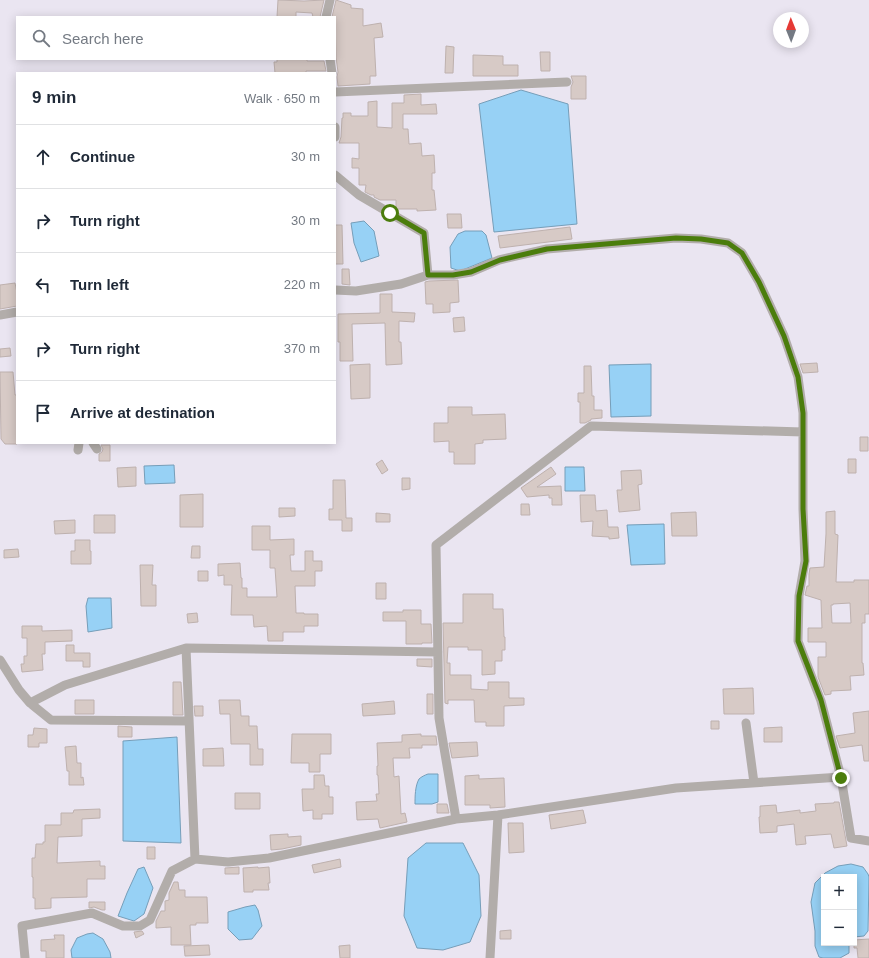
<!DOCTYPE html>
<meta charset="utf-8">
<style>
body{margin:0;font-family:Arial,sans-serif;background:#f6f6f7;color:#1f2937}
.controls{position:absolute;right:12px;bottom:12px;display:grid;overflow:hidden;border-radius:0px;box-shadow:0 2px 10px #0003}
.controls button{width:36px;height:36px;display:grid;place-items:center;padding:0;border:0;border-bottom:1px solid #e0e1e3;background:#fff;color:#1f2937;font:20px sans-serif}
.compass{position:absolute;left:773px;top:12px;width:36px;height:36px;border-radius:50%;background:#fff;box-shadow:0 2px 10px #0003;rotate:359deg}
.stop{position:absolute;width:12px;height:12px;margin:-9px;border:3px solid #4b7d0c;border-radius:50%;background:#fff}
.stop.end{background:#4b7d0c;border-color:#fff;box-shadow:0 1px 4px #0008}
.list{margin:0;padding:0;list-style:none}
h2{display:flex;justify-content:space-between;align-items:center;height:52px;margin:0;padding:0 16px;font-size:17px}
h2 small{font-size:13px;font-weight:400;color:#747a83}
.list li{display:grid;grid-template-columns:26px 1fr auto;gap:12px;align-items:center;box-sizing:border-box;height:64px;padding:0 16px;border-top:1px solid #e0e1e3}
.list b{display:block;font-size:15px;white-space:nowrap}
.list em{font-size:13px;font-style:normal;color:#747a83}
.icon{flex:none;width:22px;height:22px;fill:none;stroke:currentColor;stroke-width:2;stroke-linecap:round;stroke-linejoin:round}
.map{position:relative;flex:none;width:869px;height:958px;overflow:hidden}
.search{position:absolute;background:#fff;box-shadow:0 2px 10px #0003;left:16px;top:16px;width:320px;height:44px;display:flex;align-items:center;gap:10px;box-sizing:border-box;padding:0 14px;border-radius:0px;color:#747a83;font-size:15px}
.panel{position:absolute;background:#fff;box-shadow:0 2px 10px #0003;left:16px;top:72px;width:320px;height:372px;border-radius:0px}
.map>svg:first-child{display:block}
</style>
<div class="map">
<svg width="869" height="958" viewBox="0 0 869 958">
<rect width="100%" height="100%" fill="#eae5f1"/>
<path fill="#97d1f5" stroke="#769eb9" d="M521 90 568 104 577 224 494 232 479 104Z
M364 221 374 231 379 256 361 262 354 243 351 223Z
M465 231H482L486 235 492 258 460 271 451 268 450 247 458 234Z
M651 364V416L611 417 609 365Z
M174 465 175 483 145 484 144 466Z
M565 467H584L585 491H565Z
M664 524 665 564 631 565 627 525Z
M88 598H111L112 628 88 632 86 606Z
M177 737 181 843 123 841V741Z
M428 774H438V802L432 804H415C415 797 415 786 419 779 421 777 425 775 428 774Z
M426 843H463L479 875 481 916 470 942 443 950 417 948 404 916 408 858Z
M851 864 863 867 868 874 869 877 868 931 864 936 854 937V877H824V943H849V953L840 958H823L819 957 815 946V931L811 902 815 883 825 873 838 866Z
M144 867 153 888 144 914 134 921 118 916 127 893 138 869Z
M255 905 258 910 262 926 252 939 239 940 228 929V912L245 907Z
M93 933 103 939 110 952 111 958H72L71 950 77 938 87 934Z"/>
<path fill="#d7cac6" stroke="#beb1ae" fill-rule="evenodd" d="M278 0 304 1 324 0 320 17H313L312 13 296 12V17H277Z
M336 0 351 5V8L363 9V26L381 23 383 37 374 38 376 76H370V84L338 86 337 77 338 72 336 57 335 17H332Z
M446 46 454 47 453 73H445Z
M540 52H550V71H541Z
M473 55 503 56V65H518V76H473Z
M277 59H307V61H324L326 71H306V73H275L274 62H277Z
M571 76H586V99H571V87L573 82Z
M421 94V105L436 104 437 114H403V129H408L409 144 421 143 422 156 434 155 435 173H432V190H434L436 210 417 211V209H396V200H380L374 197V195H371L365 192 366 185H359V168H352V158L359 159V143H339L341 137 342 118H343V113H351V116H368V102L377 101V127L392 128V103H404V95Z
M447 214H461L462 228H448Z
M335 225H342L343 264H335Z
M570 227 572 239 500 248 498 236Z
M342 269H349L350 285 342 284Z
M458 280 459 302 450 303V312L433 313V304H426L425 282 429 281Z
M15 283 17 293V306L0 309V285Z
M380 294H392V312L415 313 414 322 399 321V342H401L402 364 386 365 385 323 352 324 353 361H340V342H338V314L380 313Z
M464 317 465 331 454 332 453 318Z
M10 348 11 356 0 357V349Z
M817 363 818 372 803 373 800 364Z
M370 364V398L351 399 350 365Z
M584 366H591L592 396H594V410H602V418L591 419V420L585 423H580V402H578V393H584Z
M0 372H13L15 395H17V444H5L1 439Z
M448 407H472V415L505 414 506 439 483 440V443L475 444V464H454V452H449V441L434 442V423H448Z
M860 437H868V451H860Z
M101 445H110V461H99V454L102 452 103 449Z
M848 459H856V473H848Z
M382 460 388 470 382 474 376 464Z
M136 467V486L118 487 117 468Z
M551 467 556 474 537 487 561 486 562 505H552V498H549V495L527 497 521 488Z
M641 470 642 484 638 485 640 510 619 512 617 490H622L621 471Z
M402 478H410V489L402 490Z
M333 480H345L346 518H352V531H342V520H329V509H333Z
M203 494V527H180V495Z
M580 495H595L596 511 607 510 608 527H618L619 538 609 539V537L592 536 593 521 581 522Z
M521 504H529L530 515H521Z
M279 508H295V516L279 517Z
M835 511V534L838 535 836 582H854V580H869V614H865V623H862V663H863L864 675 850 676 851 690 831 691V694L825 695 818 677V657H826V642H808V628H822L821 600 805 595 807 586H809V574L810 568 824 567 826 534V512ZM850 603 851 623H832L831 605H833V604Z
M696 512 697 536H672L671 513Z
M376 513 390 514V522H376Z
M94 515H115V533H94Z
M75 520V533L55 534 54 521Z
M252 526H270V540L294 539V555H290L291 571H305V551H313V561H322V571H315V586H295L296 613H304V614H318V626H304V632H283V641H268L267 626 254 627 253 615H231L232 585H224V575L218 576V564L240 563 241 578H242V588H247V597H277L275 568H270V550H252Z
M75 540H90V551H91V564H71V551H75Z
M192 546H200V558H191Z
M18 549 19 557 4 558V550Z
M140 565H153L152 585H156V606H141Z
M198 571H208V581H198Z
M376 583H386V599H376Z
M463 594H493V609H503L504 637H505V650H502V661H495V674L482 675V650H468V647H448L447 663H450V675H471V689L488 690V682H509V698H524V705L504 706V726H486V722H475L474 700H448V704L445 703 443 623H463Z
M403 610H421V624H431L432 643H422V644H406V621H383V612H403Z
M197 613 198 622 188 623 187 614Z
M22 626H42V631L72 630V641L45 642V654H42L43 670 22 672 21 664H24V656H27V638H22Z
M66 645H74V653H90V667H83V661H66Z
M417 659H432V667L417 666Z
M173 682H181L183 715H173Z
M753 688 754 714H724L723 689Z
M427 694H433V714H427Z
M75 700H94V714H75Z
M219 700H240L241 716H249V726H257L258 749H263V765H250V744H231L230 714H220Z
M394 701 395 714 363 716 362 704Z
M194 706H203V716H195Z
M869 711V761H864L862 745 840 748 836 736 855 733 853 713Z
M711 721H719V729H711Z
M118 726 132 727V737H118Z
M782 727V742H764V728Z
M34 728 47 729V743H39V747H28V735H33Z
M292 734H331V754H320V772H309V763H291Z
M421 734V736H436L437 745H422V748H409L410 758H393L394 777 399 776 401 814 405 813 407 822 380 828 378 819 357 820 356 802 377 801 376 794H379L378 775H377V766H378L377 743 402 742V735Z
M477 742 478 756 452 758 449 743Z
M76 746 77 763H81V778L83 777 84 785H69V771H67L65 747Z
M223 748 224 766H203V749Z
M314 775H324L325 786H329V797H333V814H322V819H313V810L303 811 302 789H314Z
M479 775V779L504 778 505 807 490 808V805H465V776Z
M235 793H260V809H235Z
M834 802H839L847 846 834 848 831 834 805 836 806 844 796 845 794 824 777 826V832L760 833 759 817H760V806L776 805 777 813 800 810V813L816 811 815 804 834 803Z
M437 804H447L449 813H437Z
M100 809V818L82 819V836L58 837 57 863 100 861V866H105V879H87V897L51 898V908L35 909V898H33V877H32V858H35L36 844H43V842H45V825H61V813H73L74 810Z
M583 810 586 823 551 829 549 815Z
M508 823H523L524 852 509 853Z
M288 834V837L301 836V845L282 849 271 850 270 835Z
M147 847H155V859H147Z
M340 859 341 867 314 873 312 865Z
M239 867V874H225V868Z
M258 867V868L269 867 270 883H268L269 890H253V892H244L243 868Z
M174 882H178L179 890H185V897H207L208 923H196V925H190L191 945H171V927L156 928V921L161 911H165V901L169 900V893Z
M89 902H105V910H102L94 907 89 908Z
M511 930V939H500V931Z
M142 931 144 934 136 938 134 932Z
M54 935H64V958H46V951H41V940L55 939Z
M869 939V958H858L857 948H854V940Z
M209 945 210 955 185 956 184 946Z
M350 945V958H340L339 946Z"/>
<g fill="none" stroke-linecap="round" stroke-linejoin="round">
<path stroke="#b2adaa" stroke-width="9" d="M326 17 330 0
M330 59 332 73
M335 92 567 82
M335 127V137
M335 175 359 195 424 233 428 275H453L471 272 499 260 547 249 676 238 701 239 728 243 742 253 759 282 784 336 798 377 803 413V509L805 561 799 596 798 641 821 701 841 777 851 838 869 841
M335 290 356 291 401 284 428 275
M0 315 17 312
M803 432 591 426 436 545 439 718 456 819 498 815 676 788 841 777
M93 443 97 449
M78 450 79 443
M0 660 19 690 30 703 65 685 186 648 438 652
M30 703 51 720 189 721
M746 723 754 783
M195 859 228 862 269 858 456 819
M25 958 22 926 92 913 123 926H140L150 920 172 871 195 859 186 648
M490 958 498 815"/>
</g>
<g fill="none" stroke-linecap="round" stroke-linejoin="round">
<path stroke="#4b7d0c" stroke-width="5" d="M390 213 424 233 428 275H453L471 272 500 260 547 249 676 238 701 239 728 243 742 253 759 282 784 336 798 377 803 413V509L806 561 799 596 798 641 821 700 841 778"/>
</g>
</svg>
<div class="controls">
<button>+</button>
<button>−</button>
</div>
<svg class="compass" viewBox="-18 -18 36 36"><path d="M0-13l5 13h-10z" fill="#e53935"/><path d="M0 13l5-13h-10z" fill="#747a83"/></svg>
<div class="stop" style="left:390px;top:213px"></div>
<div class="stop end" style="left:841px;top:778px"></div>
<div class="search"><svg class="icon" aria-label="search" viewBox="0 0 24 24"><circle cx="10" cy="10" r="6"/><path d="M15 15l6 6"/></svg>Search here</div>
<section class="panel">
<h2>9 min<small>Walk · 650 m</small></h2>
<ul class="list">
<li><svg class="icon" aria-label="ahead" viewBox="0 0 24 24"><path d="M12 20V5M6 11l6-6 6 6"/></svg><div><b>Continue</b></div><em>30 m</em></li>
<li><svg class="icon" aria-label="right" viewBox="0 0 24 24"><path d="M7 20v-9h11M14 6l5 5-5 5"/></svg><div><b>Turn right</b></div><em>30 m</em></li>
<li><svg class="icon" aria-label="left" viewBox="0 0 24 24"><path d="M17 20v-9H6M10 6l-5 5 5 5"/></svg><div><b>Turn left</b></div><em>220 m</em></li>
<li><svg class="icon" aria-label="right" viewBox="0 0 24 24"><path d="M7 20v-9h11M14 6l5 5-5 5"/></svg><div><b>Turn right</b></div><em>370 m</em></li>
<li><svg class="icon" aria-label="arrive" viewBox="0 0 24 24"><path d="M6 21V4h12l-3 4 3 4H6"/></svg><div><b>Arrive at destination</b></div></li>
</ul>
</section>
</div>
